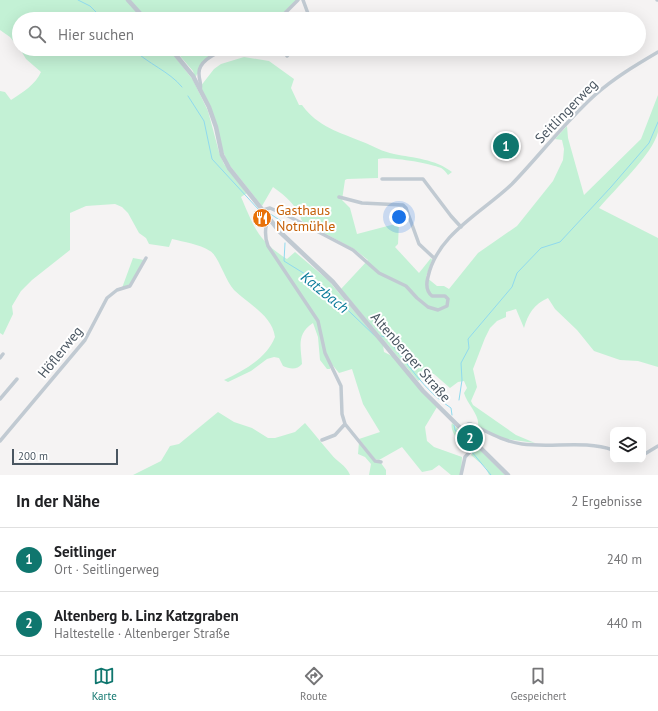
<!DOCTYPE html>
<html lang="de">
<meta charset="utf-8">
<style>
body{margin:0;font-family:"PT Sans",sans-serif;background:#f6f6f6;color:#202124}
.controls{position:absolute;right:12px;bottom:12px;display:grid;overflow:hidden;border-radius:8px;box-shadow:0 4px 16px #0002}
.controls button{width:36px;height:36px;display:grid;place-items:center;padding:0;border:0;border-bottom:1px solid #e0e0e0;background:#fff;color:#202124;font:20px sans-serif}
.scale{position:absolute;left:12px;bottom:10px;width:106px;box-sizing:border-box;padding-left:4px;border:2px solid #4a5661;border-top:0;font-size:11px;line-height:14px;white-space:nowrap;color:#4a5661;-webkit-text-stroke:3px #fff;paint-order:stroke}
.you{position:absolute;left:399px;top:217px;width:14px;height:14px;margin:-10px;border:3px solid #fff;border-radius:50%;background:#1a73e8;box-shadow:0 0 0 6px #1a73e833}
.badge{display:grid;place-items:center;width:26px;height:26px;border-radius:50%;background:#0f766e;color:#fff;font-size:13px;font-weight:700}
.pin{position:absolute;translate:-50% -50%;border:2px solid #fff;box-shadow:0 1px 4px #0006}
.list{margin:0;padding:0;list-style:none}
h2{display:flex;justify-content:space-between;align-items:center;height:52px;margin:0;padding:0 16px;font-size:17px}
h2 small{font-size:13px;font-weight:400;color:#757577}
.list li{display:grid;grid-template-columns:26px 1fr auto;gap:12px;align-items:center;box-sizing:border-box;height:64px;padding:0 16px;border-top:1px solid #e0e0e0}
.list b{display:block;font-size:15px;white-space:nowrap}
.list p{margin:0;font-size:13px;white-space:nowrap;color:#757577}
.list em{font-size:13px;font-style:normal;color:#757577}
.icon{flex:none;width:22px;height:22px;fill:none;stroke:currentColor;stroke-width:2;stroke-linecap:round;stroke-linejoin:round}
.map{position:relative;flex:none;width:658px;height:475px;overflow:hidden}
.search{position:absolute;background:#fff;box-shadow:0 4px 16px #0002;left:12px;right:12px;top:12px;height:44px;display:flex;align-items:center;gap:10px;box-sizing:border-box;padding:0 14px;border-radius:22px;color:#757577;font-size:15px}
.sheet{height:180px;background:#fff}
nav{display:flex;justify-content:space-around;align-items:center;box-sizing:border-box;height:56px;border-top:1px solid #e0e0e0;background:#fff;font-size:11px;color:#757577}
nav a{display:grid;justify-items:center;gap:2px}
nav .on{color:#0f766e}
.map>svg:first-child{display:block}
</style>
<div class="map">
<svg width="658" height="475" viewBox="0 0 658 475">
<rect width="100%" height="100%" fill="#f5f3f3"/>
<path fill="#c3f1d5" d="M0 0H126L143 19H19V48L10 37 0 30Z
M130 0H297L276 19H147Z
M20 49H169L193 80 208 111 219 152 224 164 247 193 241 197C254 227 258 241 287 259L295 252 328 280 383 345 384 352 392 356 437 407 425 427 427 441 434 447 462 457 461 475H451L439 465 432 470 422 472 402 447 379 460 375 459 359 439 380 432 363 404 352 369 339 373 330 362V369H327L320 360 318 337 313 323C296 334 301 347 302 364 297 370 290 369 283 366L279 358 274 357 267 359 251 371 228 382 224 380C244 370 266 359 275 337 272 315 248 304 234 290 225 280 218 255 210 251 199 244 184 242 172 239L169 247 149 244 146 238 139 233 128 213 122 207 115 204 86 206 70 213V250L32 280 21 291 12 306 13 314 3 335 0 333V91L5 92 11 100C22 93 36 84 41 72L26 59Z
M174 49H220C208 56 200 66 195 79L193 71Z
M244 57 269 61 294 79 291 88 299 105H302C318 127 339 132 363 142 373 146 383 152 394 154 414 158 435 159 452 172L448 175C445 171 443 168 438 167 428 163 387 156 378 159V178L347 179 345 180 342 200 350 208 357 234 399 223 398 244 395 247 419 273 431 258 432 260 426 277 437 286H444L449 289 478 253 517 226 553 181 563 160 564 149 562 140 555 139 567 126 568 138 584 195 641 139 658 95C658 107 658 121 658 132 653 154 614 190 599 208L658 238V367L638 361 620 360 594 351 577 330 555 309 548 298C534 304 528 314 524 328L516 309 506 312V317L497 321 490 328 485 338 473 369 477 387 471 401 473 405 516 435 535 443 500 438 478 426C480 415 467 404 464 393L467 388 464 381 458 382 450 388 434 374 429 373 418 381 341 289 368 260 354 249 302 221C296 205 287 197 273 187L262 206 227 162 200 87 214 69 221 64Z
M133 258 144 260 130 284 122 288Z
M218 412 234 422 252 428 268 438H275L295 432 305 423C314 433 322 444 331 454 337 462 346 465 350 475H133L161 461 170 446 179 444Z
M452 423 460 431 470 448 468 450C461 446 449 431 452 423Z
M359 442 374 461 381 463 386 470V475H369L371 464 365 457 358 454Z
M478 448 505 475H489L486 468 471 455 474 450Z"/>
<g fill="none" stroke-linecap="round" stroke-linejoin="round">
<path stroke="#90daee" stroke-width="1" d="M78 0 90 6 103 19
M133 49C148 64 169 71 182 87
M188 96 204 121 212 159 259 210
M269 213 281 221 284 233
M285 243 284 261 305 274 330 293 376 337
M381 336 386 337C407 362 424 391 451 408L452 415
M459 400 462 380 461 363 469 348 468 339 512 287 517 273 541 248 560 242 611 187 649 143 658 122
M454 425 455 430 470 449
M472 452 491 475"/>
<path stroke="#c1cad2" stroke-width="3.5" d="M303 0 310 19
M657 0H658
M279 19 298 0
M287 56 293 49
M200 90C202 85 199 80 199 74 198 61 215 54 225 49
M382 179H423L451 216 461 227
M339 197 362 203 403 205 406 208 419 244 434 258
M263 210 270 208 288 216 353 250 379 273 406 286 417 298 428 307 438 310 447 306 448 299 445 296H432C426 291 426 284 428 277 437 234 483 212 512 184 540 155 565 122 595 95 614 78 636 65 658 52
M269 219C264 226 265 239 268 246L318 321 325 353 341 386 342 414 345 424 335 435 322 440
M0 358 3 354
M0 399 17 379
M345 424 375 461 381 462
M462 429 468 424H471C488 432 502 441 522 444 552 448 585 440 613 450
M0 441 85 340 107 298 117 290 130 286 146 258
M643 455 658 446
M461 475 465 457 477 444"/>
<path stroke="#c1cad2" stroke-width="4.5" d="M128 0 145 19
M171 49 193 76 209 107 216 127 222 155 229 168 280 232 333 282 423 391 508 475"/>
</g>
<defs>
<symbol id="restaurant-disc" viewBox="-11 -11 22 22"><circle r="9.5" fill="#e8710a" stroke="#fff"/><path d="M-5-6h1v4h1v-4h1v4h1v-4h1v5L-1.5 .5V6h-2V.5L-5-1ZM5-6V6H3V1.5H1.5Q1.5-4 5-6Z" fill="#fff"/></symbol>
</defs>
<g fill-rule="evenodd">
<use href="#restaurant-disc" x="251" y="207" width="22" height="22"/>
</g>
<g text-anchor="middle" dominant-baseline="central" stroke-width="4" stroke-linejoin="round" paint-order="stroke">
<g font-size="14" fill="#4a5661" stroke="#fff">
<text transform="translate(566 111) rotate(-46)">Seitlingerweg</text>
<text transform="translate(60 352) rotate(-51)">Höflerweg</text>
<text transform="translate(411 357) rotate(49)">Altenberger Straße</text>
</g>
<g font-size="14" fill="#c56008" stroke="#fff" text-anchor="start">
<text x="276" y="210">Gasthaus<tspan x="276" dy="16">Notmühle</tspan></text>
</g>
<g font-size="15" font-style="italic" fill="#0c7c9b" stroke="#fff">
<text transform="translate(325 292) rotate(39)">Katzbach</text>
</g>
</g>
</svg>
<div class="controls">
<button><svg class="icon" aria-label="layers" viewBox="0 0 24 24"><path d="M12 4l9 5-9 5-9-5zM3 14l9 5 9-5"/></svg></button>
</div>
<div class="scale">200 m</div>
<div class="you"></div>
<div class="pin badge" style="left:506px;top:146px">1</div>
<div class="pin badge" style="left:470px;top:438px">2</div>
<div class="search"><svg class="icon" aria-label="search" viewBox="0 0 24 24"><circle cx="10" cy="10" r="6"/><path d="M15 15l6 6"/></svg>Hier suchen</div>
</div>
<section class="sheet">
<h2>In der Nähe<small>2 Ergebnisse</small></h2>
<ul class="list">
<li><span class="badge">1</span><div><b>Seitlinger</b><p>Ort · Seitlingerweg</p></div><em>240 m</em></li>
<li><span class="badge">2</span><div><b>Altenberg b. Linz Katzgraben</b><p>Haltestelle · Altenberger Straße</p></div><em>440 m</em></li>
</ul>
</section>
<nav>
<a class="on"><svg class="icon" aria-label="map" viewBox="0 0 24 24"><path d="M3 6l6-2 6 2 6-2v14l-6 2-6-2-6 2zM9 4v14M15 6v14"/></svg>Karte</a>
<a><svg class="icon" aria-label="directions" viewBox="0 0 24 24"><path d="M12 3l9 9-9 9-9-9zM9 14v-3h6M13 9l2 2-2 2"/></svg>Route</a>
<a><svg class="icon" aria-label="saved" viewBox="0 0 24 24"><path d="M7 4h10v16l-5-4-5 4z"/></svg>Gespeichert</a>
</nav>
